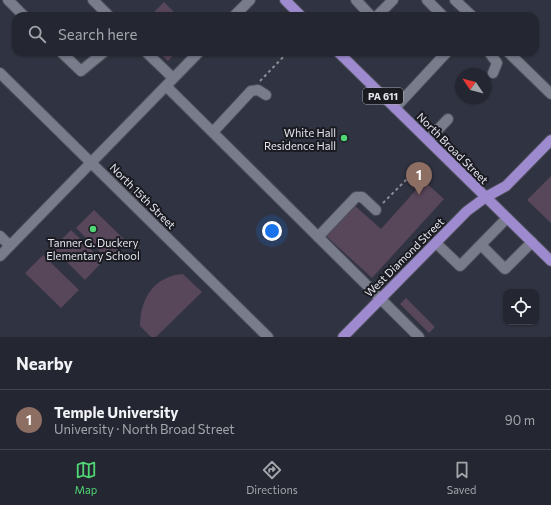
<!DOCTYPE html>
<meta charset="utf-8">
<style>
body{margin:0;font-family:Commissioner,sans-serif;background:#30323d;color:#f1f3f6}
.controls{position:absolute;right:12px;bottom:12px;display:grid;overflow:hidden;border-radius:8px;box-shadow:0 1px 3px #0004}
.controls button{width:36px;height:36px;display:grid;place-items:center;padding:0;border:0;border-bottom:1px solid #41434d;background:#242631;color:#f1f3f6;font:20px sans-serif}
.compass{position:absolute;left:455px;top:68px;width:36px;height:36px;border-radius:50%;background:#242631;box-shadow:0 1px 3px #0004;rotate:305deg}
.you{position:absolute;left:272px;top:231px;width:14px;height:14px;margin:-10px;border:3px solid #fff;border-radius:50%;background:#1a73e8;box-shadow:0 0 0 6px #1a73e833}
.badge{display:grid;place-items:center;width:26px;height:26px;border-radius:50%;background:#50d674;color:#fff;font-size:13px;font-weight:700}
.pin{position:absolute;translate:-50% -33px;filter:drop-shadow(0 1px 2px #0008)}
.pin::after{content:'';position:absolute;top:21px;width:14px;height:12px;background:inherit;clip-path:polygon(0 0,100% 0,50% 100%)}
.list{margin:0;padding:0;list-style:none}
h2{display:flex;justify-content:space-between;align-items:center;height:52px;margin:0;padding:0 16px;font-size:17px}
h2 small{font-size:13px;font-weight:400;color:#a3a5ab}
.list li{display:grid;grid-template-columns:26px 1fr auto;gap:12px;align-items:center;box-sizing:border-box;height:60px;padding:0 16px;border-top:1px solid #41434d}
.list b{display:block;font-size:15px;white-space:nowrap}
.list p{margin:0;font-size:13px;white-space:nowrap;color:#a3a5ab}
.list em{font-size:13px;font-style:normal;color:#a3a5ab}
.icon{flex:none;width:22px;height:22px;fill:none;stroke:currentColor;stroke-width:2;stroke-linecap:round;stroke-linejoin:round}
.map{position:relative;flex:none;width:551px;height:337px;overflow:hidden}
.search{position:absolute;background:#242631;box-shadow:0 1px 3px #0004;left:12px;right:12px;top:12px;height:44px;display:flex;align-items:center;gap:10px;box-sizing:border-box;padding:0 14px;border-radius:12px;color:#a3a5ab;font-size:15px}
.sheet{height:112px;background:#242631}
nav{display:flex;justify-content:space-around;align-items:center;box-sizing:border-box;height:56px;border-top:1px solid #41434d;background:#242631;font-size:11px;color:#a3a5ab}
nav a{display:grid;justify-items:center;gap:2px}
nav .on{color:#50d674}
.map>svg:first-child{display:block}
</style>
<div class="map">
<svg width="551" height="337" viewBox="0 0 551 337">
<rect width="100%" height="100%" fill="#303341"/>
<path fill="#58465a" d="M164 2 178 16H150Z
M159 52H176L168 61Z
M551 176V223L527 200Z
M424 181 444 199 372 278 325 235 353 204 381 229Z
M94 210 126 241 108 260 76 228Z
M71 230 103 261 85 280 53 248Z
M43 255 79 290 61 308 25 273Z
M183 274 202 292 156 337H151L140 326C140 299 154 276 183 274Z
M406 298 435 327 429 333 400 304Z"/>
<g fill="none" stroke-linecap="round" stroke-linejoin="round">
<defs>
<path id="minor" d="M8 0 24 16
M93 0 109 16
M356 0 371 16
M427 0 443 16
M455 0 472 16
M234 16 250 0
M377 16 393 0
M61 52 81 71 104 52
M146 52 173 78
M489 52 497 63 493 73
M508 52 551 94
M0 73 268 337
M166 86 419 337
M395 108 447 52
M213 132 251 91 258 90 266 95
M428 140 448 119
M0 236 10 246
M318 237 356 197H362L376 210
M436 243 460 266 507 218
M481 245 505 269 532 242
M0 256 199 52"/>
<path id="major" d="M285 0 301 16
M338 52 551 261
M343 337 467 211 486 197 506 186 551 140"/>
</defs>
<use href="#minor" stroke="#4d505b" stroke-width="12"/>
<use href="#major" stroke="#4d505b" stroke-width="12"/>
<path stroke="#8c8e9a" stroke-width="2" stroke-dasharray="3 3" stroke-linecap="butt" d="M260 81 288 52
M383 203 419 167"/>
<use href="#minor" stroke="#787c8b" stroke-width="10"/>
<use href="#major" stroke="#9e8acf" stroke-width="10"/>
</g>
<g fill="#50d674" stroke="#1a1b21" stroke-width="1.5">
<circle cx="344" cy="138" r="4"/>
<circle cx="93" cy="229" r="4"/>
</g>
<g text-anchor="middle" dominant-baseline="central" stroke-width="4" stroke-linejoin="round" paint-order="stroke">
<rect fill="#1a1b21" stroke="#a7a8b0" stroke-width="1" x="363" y="88" width="40" height="16" rx="3"/>
<g font-size="10" font-weight="bold" fill="#e3e5ee">
<text x="383" y="96">PA 611</text>
</g>
<g font-size="11" fill="#e3e5ee" stroke="#1a1b21" text-anchor="end">
<text x="336" y="132">White Hall<tspan x="336" dy="13">Residence Hall</tspan></text>
<text x="93" y="242" text-anchor="middle">Tanner G. Duckery<tspan x="93" dy="13">Elementary School</tspan></text>
</g>
<g font-size="11" fill="#e3e5ee" stroke="#1a1b21">
<text transform="translate(453 148) rotate(45)">North Broad Street</text>
<text transform="translate(143 196) rotate(45)">North 15th Street</text>
<text transform="translate(404 257) rotate(-45)">West Diamond Street</text>
</g>
</g>
</svg>
<div class="controls">
<button><svg class="icon" aria-label="locate" viewBox="0 0 24 24"><circle cx="12" cy="12" r="6"/><path d="M12 2v4M12 18v4M2 12h4M18 12h4"/></svg></button>
</div>
<svg class="compass" viewBox="-18 -18 36 36"><path d="M0-13l5 13h-10z" fill="#e53935"/><path d="M0 13l5-13h-10z" fill="#a3a5ab"/></svg>
<div class="you"></div>
<div class="pin badge" style="left:419px;top:195px;background:#8d6e63">1</div>
<div class="search"><svg class="icon" aria-label="search" viewBox="0 0 24 24"><circle cx="10" cy="10" r="6"/><path d="M15 15l6 6"/></svg>Search here</div>
</div>
<section class="sheet">
<h2>Nearby<small></small></h2>
<ul class="list">
<li><span class="badge" style="background:#8d6e63">1</span><div><b>Temple University</b><p>University · North Broad Street</p></div><em>90 m</em></li>
</ul>
</section>
<nav>
<a class="on"><svg class="icon" aria-label="map" viewBox="0 0 24 24"><path d="M3 6l6-2 6 2 6-2v14l-6 2-6-2-6 2zM9 4v14M15 6v14"/></svg>Map</a>
<a><svg class="icon" aria-label="directions" viewBox="0 0 24 24"><path d="M12 3l9 9-9 9-9-9zM9 14v-3h6M13 9l2 2-2 2"/></svg>Directions</a>
<a><svg class="icon" aria-label="saved" viewBox="0 0 24 24"><path d="M7 4h10v16l-5-4-5 4z"/></svg>Saved</a>
</nav>
